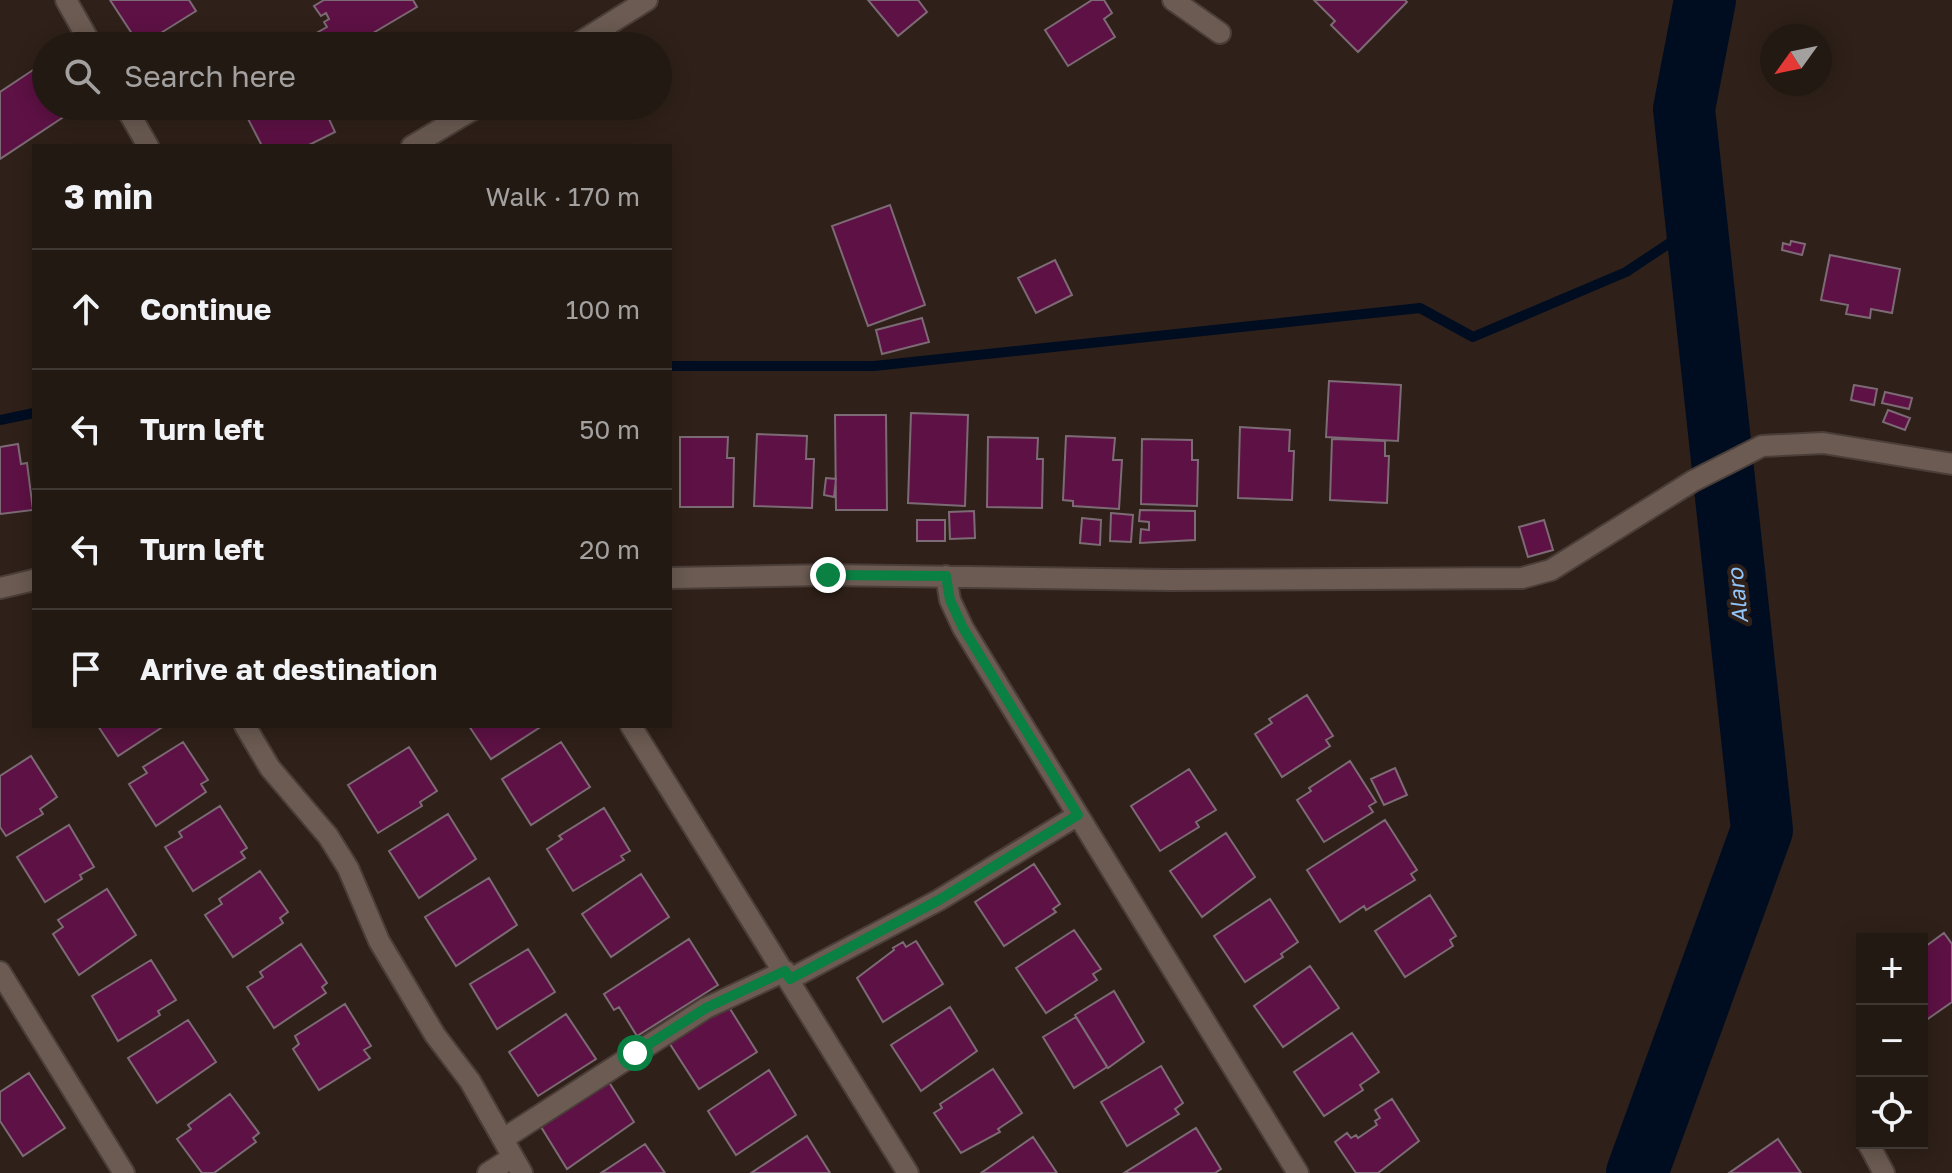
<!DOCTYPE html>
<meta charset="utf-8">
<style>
body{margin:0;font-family:"Golos Text",sans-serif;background:#2b221c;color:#f1f3f6}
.controls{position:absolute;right:24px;bottom:24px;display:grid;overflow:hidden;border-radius:0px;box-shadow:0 4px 20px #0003}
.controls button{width:72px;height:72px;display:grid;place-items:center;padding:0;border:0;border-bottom:2px solid #403833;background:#231913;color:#f1f3f6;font:40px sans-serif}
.compass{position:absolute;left:1760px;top:24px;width:72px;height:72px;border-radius:50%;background:#231913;box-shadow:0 4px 20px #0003;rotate:237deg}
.stop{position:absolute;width:24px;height:24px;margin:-18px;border:6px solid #0b8043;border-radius:50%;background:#fff}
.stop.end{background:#0b8043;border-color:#fff;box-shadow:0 2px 8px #0008}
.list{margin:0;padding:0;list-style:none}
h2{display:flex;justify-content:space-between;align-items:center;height:104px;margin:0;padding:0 32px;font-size:34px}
h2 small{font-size:26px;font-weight:400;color:#a3a0a0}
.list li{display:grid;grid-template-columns:52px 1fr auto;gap:24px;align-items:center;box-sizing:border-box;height:120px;padding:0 32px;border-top:2px solid #403833}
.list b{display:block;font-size:30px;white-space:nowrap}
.list em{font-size:26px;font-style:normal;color:#a3a0a0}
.icon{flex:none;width:44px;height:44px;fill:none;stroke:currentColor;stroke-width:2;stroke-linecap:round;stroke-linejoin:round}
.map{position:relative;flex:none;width:1952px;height:1173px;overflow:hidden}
.search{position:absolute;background:#231913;box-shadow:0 4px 20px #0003;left:32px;top:32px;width:640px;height:88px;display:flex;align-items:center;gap:20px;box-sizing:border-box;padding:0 28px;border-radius:44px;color:#a3a0a0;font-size:30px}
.panel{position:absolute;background:#231913;box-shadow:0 4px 20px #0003;left:32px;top:144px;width:640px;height:584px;border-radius:0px}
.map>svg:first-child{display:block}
</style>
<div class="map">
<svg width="1952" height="1173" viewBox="0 0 1952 1173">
<rect width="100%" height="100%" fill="#2f2119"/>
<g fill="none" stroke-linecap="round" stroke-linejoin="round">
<path stroke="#000d21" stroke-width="10" d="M670 366H874L1420 308 1473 337 1626 272 1697 225
M0 420 34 413"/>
<path stroke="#000d21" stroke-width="62" d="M1637 1173 1762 830 1684 109 1705 0"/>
</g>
<path fill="#5e1145" stroke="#7c6a74" stroke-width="2" d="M110 0H189L196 11 140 46Z
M324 0H413L417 7 351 46H317L311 36 327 27 324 22 329 19 326 13 321 16 314 6Z
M868 0H918L927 12 898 36Z
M1092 0H1104L1112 13 1104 19 1115 37 1068 66 1045 30Z
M1314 0H1405L1407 2 1358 52 1331 25 1335 21Z
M36 68 46 82V106H62L68 114 0 159V92Z
M264 106H323L335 132 307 146H262L246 115Z
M890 205 925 305 868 326 832 226Z
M1791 241 1805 244 1802 255 1782 250 1783 243 1790 245Z
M1830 255 1900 269 1892 313 1871 309 1870 318 1846 314 1848 305 1821 300Z
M1055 260 1072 295 1036 313 1018 278Z
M922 318 929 342 882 354 876 330Z
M1329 381 1401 385 1398 441 1326 437Z
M1854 385 1877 389 1874 405 1851 400Z
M1885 392 1912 398 1909 409 1882 403Z
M1888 410 1910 418 1905 430 1883 422Z
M911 413 968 415 965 506 908 503Z
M835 415H886L887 510H836Z
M1240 427 1290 430 1289 451H1294L1292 500 1238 498Z
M757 434 807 436 806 459H814L812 508 754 506Z
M1066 436 1115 438 1113 460H1122L1119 509 1073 506V501L1063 500Z
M680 437H728L727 458H734L733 507H680Z
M988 437 1038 438 1037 459H1043L1042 508 987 507Z
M1142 439 1192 440V460H1198L1197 506 1141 504Z
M1332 439 1385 441V456H1389L1387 503 1330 500Z
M18 444 21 464 27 463 33 510 0 514V447Z
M826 478 836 479 834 497 824 495Z
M1140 510 1195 511V540L1140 543 1141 529 1149 530V522L1139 521Z
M974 511 975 538 950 539 949 512Z
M1111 513 1133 515 1131 542 1110 541Z
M1082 518 1101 520 1100 545 1080 543Z
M917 520H945V541H917Z
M1544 520 1553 550 1528 557 1519 527Z
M1307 695 1333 736 1326 740 1330 746 1282 777 1255 734 1272 723 1269 719Z
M98 726H164L118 756Z
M469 726H542L491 759Z
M183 742 208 780 201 784 206 792 156 826 129 784 147 773 143 767Z
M561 742 590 787 531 825 502 779Z
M409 747 437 791 420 802 422 806 378 833 348 785Z
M31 756 57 797 40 809 43 814 6 836 0 827V776Z
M1350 761 1376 802 1369 806 1373 812 1324 842 1297 800 1311 791 1309 788Z
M1395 768 1407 795 1384 805 1371 779Z
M1189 769 1216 810 1196 822 1199 827 1160 851 1131 806Z
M220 806 247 848 241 852 245 858 193 891 165 847 182 837 179 832Z
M604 808 630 851 621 856 624 860 573 891 547 849 562 839 559 836Z
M448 814 476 859 419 898 389 851Z
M1385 820 1417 870 1411 874 1415 880 1366 910 1364 906 1340 922 1307 870Z
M69 825 94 867 80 875 82 879 45 902 17 857Z
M1226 833 1255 877 1202 917 1170 871Z
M1034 864 1060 904 1053 909 1056 912 1004 946 975 902Z
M260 871 288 912 280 918 283 923 233 957 205 915 222 904 219 899Z
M641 874 669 917 611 957 582 914Z
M489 878 517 925 456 966 425 917Z
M107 889 136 935 79 975 53 934 63 927 58 920Z
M1430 895 1456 936 1450 940 1453 946 1405 977 1375 931Z
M1270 899 1298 942 1281 954 1283 957 1245 982 1214 936Z
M1074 930 1101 969 1093 974 1097 980 1046 1013 1016 968Z
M1944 933 1952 944V1002L1922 1023V949Z
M689 939 718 985 637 1036 619 1007 614 1010 604 994Z
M916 941 943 984 883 1022 857 978 894 950 893 948 903 942 906 947Z
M301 944 327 983 322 987 326 993 274 1028 247 987 263 977 260 972Z
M528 949 555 992 497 1029 470 984Z
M151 960 176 1000 158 1011 160 1015 118 1041 92 996Z
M1310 966 1339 1008 1283 1047 1254 1006Z
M1114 991 1144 1042 1108 1068 1075 1015Z
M345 1004 371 1046 364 1050 370 1058 319 1090 293 1049 299 1044 295 1036Z
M727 1004 757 1052 699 1089 668 1041Z
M950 1007 977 1051 921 1091 891 1045Z
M566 1014 596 1059 538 1096 509 1052Z
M1076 1017 1107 1067 1074 1088 1043 1037Z
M188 1020 216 1062 157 1103 128 1058Z
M1352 1033 1379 1072 1360 1085 1363 1090 1324 1116 1294 1072Z
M1161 1066 1183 1103 1175 1109 1179 1114 1127 1146 1101 1102Z
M993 1069 1022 1113 998 1129 1000 1132 961 1153 934 1113 942 1108 940 1104Z
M769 1070 796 1115 736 1155 708 1111Z
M29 1073 65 1128 23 1156 0 1121V1092Z
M607 1079 634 1122 567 1169 538 1122Z
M230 1094 259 1133 253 1138 256 1142 214 1173H202L177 1139 191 1129 188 1125Z
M1392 1099 1419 1141 1378 1173H1356L1335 1142 1347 1133 1351 1138 1356 1135 1358 1138 1377 1125 1375 1121 1380 1118 1375 1110Z
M1196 1128 1221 1169 1215 1173H1124Z
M807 1136 830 1173H751Z
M1033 1137 1057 1173H981Z
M1778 1139 1801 1173H1729Z
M645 1144 665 1173H601Z"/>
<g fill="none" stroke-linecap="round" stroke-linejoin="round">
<defs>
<path id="minor" d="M66 0 92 46
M1173 0 1220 33
M574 46 647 0
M125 106 148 146
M412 146 479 106
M946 576 950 600 963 628 1298 1173
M670 578 828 575 1170 580 1522 578 1551 570 1693 481 1762 446 1823 443 1952 464
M0 588 34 580
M245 726 270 768 328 836 348 868 379 941 435 1035 470 1081 522 1173
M631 726 908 1173
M0 972 124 1173
M790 979 939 900 1078 815
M503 1139 706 1008 785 971
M1868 1143 1884 1173
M488 1173 513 1157"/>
</defs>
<use href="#minor" stroke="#4b3e39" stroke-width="24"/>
<use href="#minor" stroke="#6b5b52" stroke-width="20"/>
</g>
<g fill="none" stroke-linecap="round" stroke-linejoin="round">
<path stroke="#0b8043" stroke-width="10" d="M635 1053 706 1008 785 971 790 979 939 900 1078 815 963 628 950 600 946 576 828 575"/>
</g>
<g text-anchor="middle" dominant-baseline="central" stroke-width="8" stroke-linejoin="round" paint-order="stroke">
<g font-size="22" font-style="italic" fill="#92c4f8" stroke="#2f2119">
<text transform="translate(1737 596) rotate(-96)">Alaro</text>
</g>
</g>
</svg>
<div class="controls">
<button>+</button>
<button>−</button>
<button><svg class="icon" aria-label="locate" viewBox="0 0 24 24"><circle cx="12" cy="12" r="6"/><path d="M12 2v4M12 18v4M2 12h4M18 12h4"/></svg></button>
</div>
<svg class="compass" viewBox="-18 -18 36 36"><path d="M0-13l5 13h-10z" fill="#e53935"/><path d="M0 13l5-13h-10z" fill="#a3a0a0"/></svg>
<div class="stop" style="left:635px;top:1053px"></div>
<div class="stop end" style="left:828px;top:575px"></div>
<div class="search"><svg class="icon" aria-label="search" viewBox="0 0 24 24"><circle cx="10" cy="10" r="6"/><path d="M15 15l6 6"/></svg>Search here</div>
<section class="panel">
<h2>3 min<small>Walk · 170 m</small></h2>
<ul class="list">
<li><svg class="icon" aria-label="ahead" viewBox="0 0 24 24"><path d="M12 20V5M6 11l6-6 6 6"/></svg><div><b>Continue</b></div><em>100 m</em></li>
<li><svg class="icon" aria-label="left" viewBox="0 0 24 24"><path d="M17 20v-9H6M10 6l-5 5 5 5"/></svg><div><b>Turn left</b></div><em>50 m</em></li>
<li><svg class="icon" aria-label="left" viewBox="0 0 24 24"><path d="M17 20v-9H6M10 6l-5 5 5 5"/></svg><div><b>Turn left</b></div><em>20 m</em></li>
<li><svg class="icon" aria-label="arrive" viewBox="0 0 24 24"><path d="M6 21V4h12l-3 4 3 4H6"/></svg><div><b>Arrive at destination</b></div></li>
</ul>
</section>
</div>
